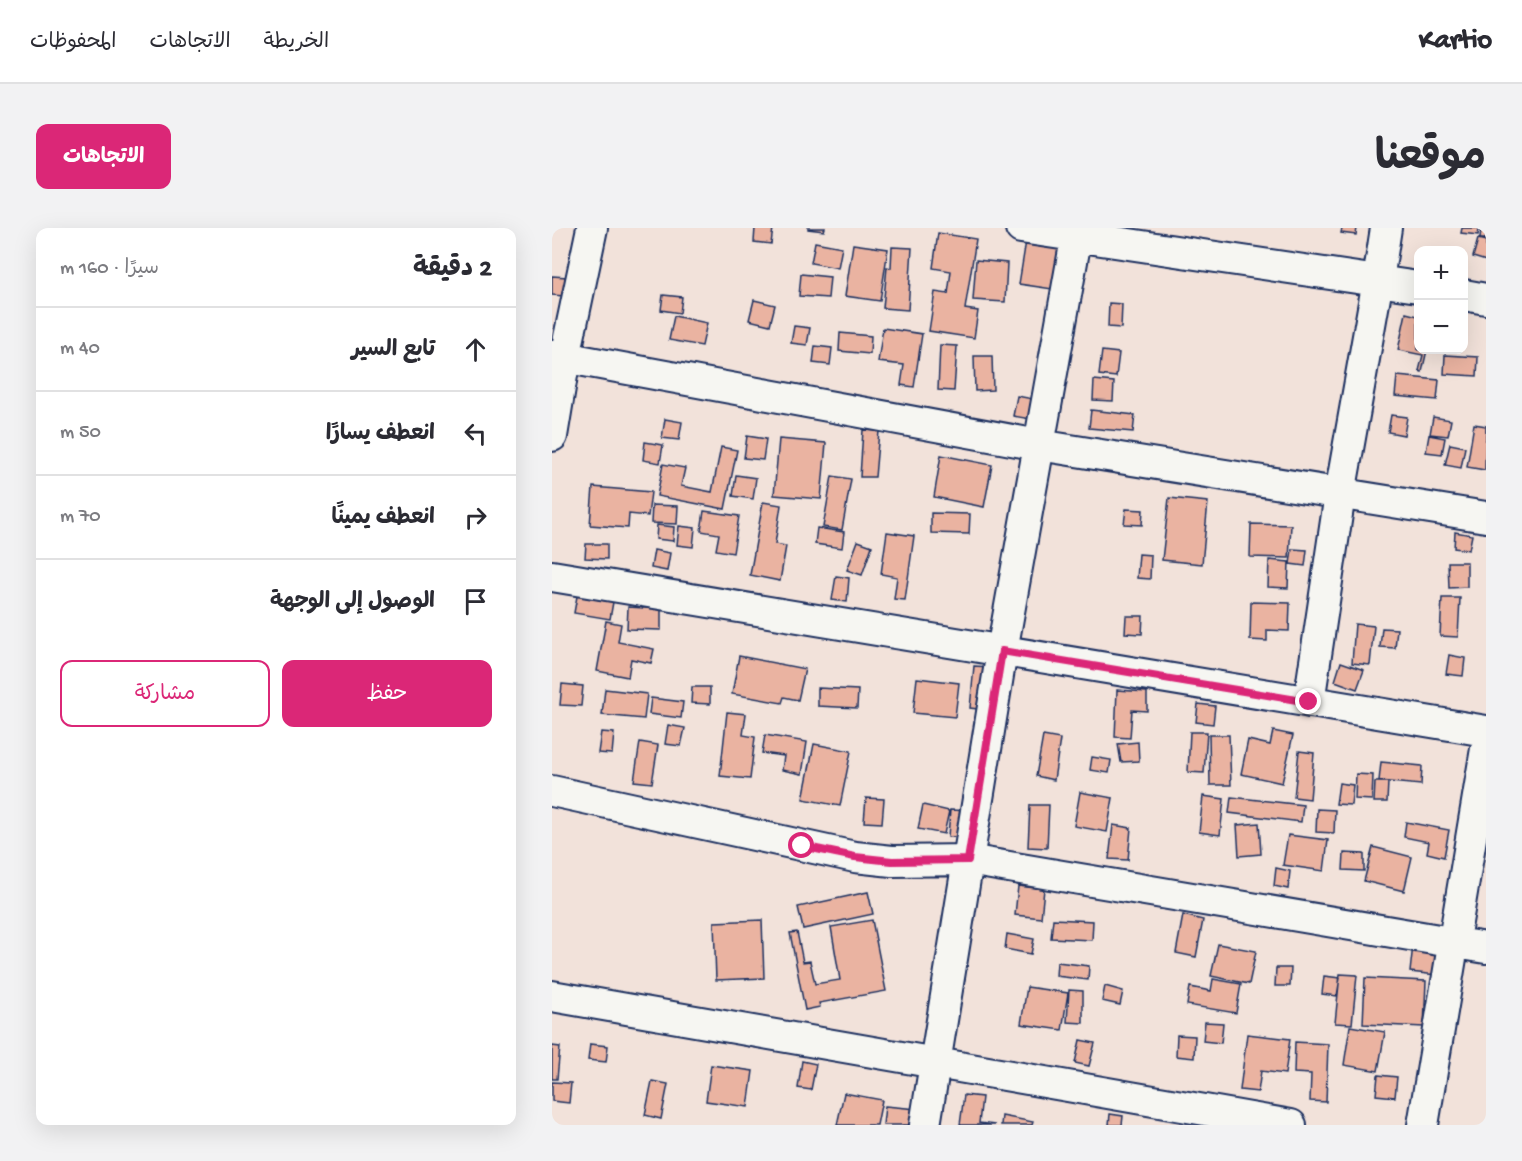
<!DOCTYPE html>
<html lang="ar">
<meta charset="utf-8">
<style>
body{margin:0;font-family:"Gochi Hand","Playpen Sans Arabic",sans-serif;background:#f2f2f3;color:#2b2b33;direction:rtl}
.controls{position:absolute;right:18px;top:18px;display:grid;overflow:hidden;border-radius:12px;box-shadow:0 6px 24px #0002}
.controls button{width:54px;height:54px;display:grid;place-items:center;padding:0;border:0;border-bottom:2px solid #e1e1e2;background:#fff;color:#2b2b33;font:30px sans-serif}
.stop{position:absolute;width:18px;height:18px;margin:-14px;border:4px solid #db2777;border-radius:50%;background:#fff}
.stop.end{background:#db2777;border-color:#fff;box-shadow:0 2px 6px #0008}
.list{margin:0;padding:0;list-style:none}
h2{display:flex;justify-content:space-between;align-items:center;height:78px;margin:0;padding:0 24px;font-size:26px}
h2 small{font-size:20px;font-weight:400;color:#7c7c81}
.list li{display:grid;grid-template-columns:39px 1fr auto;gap:18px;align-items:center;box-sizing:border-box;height:84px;padding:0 24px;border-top:2px solid #e1e1e2}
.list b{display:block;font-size:22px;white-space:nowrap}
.list em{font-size:20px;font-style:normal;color:#7c7c81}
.actions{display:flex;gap:12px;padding:18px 24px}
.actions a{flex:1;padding:14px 0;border:2px solid #db2777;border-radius:12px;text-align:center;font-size:21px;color:#db2777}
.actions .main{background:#db2777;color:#fff}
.icon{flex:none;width:33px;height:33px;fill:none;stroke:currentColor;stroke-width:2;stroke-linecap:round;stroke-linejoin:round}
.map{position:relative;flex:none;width:934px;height:897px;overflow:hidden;direction:ltr;border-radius:12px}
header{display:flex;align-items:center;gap:36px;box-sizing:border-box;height:84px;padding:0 30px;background:#fff;border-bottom:2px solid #e1e1e2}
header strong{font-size:28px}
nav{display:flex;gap:33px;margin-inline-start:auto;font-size:21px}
.intro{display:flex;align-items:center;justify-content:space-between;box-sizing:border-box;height:144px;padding:0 36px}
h1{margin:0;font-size:42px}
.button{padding:15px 27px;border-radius:12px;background:#db2777;color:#fff;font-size:21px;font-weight:700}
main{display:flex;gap:36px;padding:0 36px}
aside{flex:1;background:#fff;border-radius:12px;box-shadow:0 6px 24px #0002}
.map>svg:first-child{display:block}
</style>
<header>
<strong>Kartio</strong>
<nav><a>الخريطة</a><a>الاتجاهات</a><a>المحفوظات</a></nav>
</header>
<div class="intro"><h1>موقعنا</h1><a class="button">الاتجاهات</a></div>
<main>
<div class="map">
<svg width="934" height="897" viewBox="0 0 934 897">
<rect width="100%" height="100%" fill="#f2e2da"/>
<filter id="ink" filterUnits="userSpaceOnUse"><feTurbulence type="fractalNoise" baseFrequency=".0167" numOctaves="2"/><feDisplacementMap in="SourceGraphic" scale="12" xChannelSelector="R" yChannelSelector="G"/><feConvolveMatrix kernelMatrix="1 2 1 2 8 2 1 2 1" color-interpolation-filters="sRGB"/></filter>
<g filter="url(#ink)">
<path fill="#eab3a1" stroke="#1b2f5e" stroke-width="1.5" d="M203 0H221L219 16 202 14Z
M256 0H273L272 3 256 1Z
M790 0H805L804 7 789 5Z
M910 0H927L926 7 909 5Z
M929 0H934V11H928Z
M386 5 424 11 413 81 426 83 422 110 377 103 383 64 396 66 399 43 381 40Z
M926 11 934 13V33L921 29Z
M474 13 514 19 507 62 467 56Z
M263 14 290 19 286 40 259 35Z
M301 16 336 21 328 73 293 68Z
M340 19 360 20 356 82 331 80 335 39 339 40Z
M424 32 455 35 453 74 421 72Z
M249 46 278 49 276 70 247 68Z
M0 48 15 49 12 68 0 67Z
M111 67 130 69 128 85 109 82Z
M202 72 223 77 218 97 197 92Z
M557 75 570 76 569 100 556 99Z
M854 85 866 88V122H875L870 144 867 143 871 127 846 122Z
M122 88 155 95 150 118 117 112Z
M242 98 258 100 255 117 239 115Z
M331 100 370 106 362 159 349 157 352 137 326 134Z
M288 105 319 108 318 126 287 123Z
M388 117 405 118 402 163 386 162Z
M263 118 280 120 278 137 261 135Z
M550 123 567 125 564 149 547 147Z
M893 127 926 129 925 148 892 146Z
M422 128H440L441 162 423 163Z
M845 148 887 152 885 172 843 168Z
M542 152 562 154 561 173 541 172Z
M465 168 481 171 478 191 461 188Z
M539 182 583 187 581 204 537 200Z
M839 187 855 189 852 207 836 204Z
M881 189 899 192 896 208 878 206Z
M113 191 130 194 127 212 110 210Z
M922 196 934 198 933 242 915 239Z
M311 202 327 203 323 249H308Z
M877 207 893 210 890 226 874 224Z
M195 208 214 211 211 232 192 230Z
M227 211 274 215 269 271 222 267Z
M93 214 111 217 108 235 91 232Z
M898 216 913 219 909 240 893 237Z
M169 219 185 222 173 281 105 268 111 236 133 240 129 258 160 264Z
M389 227 440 237 432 279 382 269Z
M184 247 204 250 201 271 181 268Z
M280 248 299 251 290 302 271 299Z
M41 259 99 264 96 288 77 286 76 300 38 297Z
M617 270 656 274 650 336 610 332Z
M211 274 229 277 223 316 234 318 228 353 198 347Z
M100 277 126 278 125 296 99 295Z
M574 281 591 282 590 297 572 296Z
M152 283 187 288 181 325 164 322 167 306 149 303Z
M379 285 418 286 417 306 379 305Z
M699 296 739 297 737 330 698 329Z
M105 297 122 299 121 313 104 311Z
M127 298 143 300 141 319 125 317Z
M265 300 292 304 290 320 263 316Z
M335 304 362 308 353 372 342 371 345 349 329 346Z
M903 304 920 307 917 322 902 320Z
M306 313 320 318 310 347 295 342Z
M34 316H55V331L33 330Z
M740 321 755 322 753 338 738 336Z
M102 322 118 325 115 343 99 340Z
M587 326 599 327 598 351 585 350Z
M717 332 737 334 736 360 716 359Z
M896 334H915V359L897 360Z
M284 348 297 350 295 374 280 372Z
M25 368 61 374 58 391 22 385Z
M890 370H908L906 409 888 408Z
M699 374 738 375 737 403 715 402V413L698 412Z
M76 379 109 381V402L75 401Z
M574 388H591L590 406 573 405Z
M54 393 69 396 66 414 102 421 99 435 79 431 76 449 45 443Z
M803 396 822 398 818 437 800 435Z
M830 400 845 401 843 420 828 419Z
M897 427 913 430 911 448 894 446Z
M187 428 253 441 246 472 232 469 230 475 180 466Z
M789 434 812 442 805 461 783 453Z
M422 438 438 439 434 482 418 480Z
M365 450 407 455 403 489 361 485Z
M10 456 31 458 29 478 8 477Z
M140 459H158V476L139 475Z
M266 460 306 462 305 480 266 478Z
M53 461 95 466 92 491 50 487Z
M565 462 595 464V483L580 482 578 510 563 509Z
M99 470 131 474 129 490 97 486Z
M646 476 663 478 661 496 644 494Z
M175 484 194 486 191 507 203 509 198 551 168 548Z
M116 497 133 500 129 518 113 516Z
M721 503 741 507 730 555 689 546 696 512 718 517Z
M49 504 62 505 60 526 46 525Z
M638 504H655L652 545 636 544Z
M213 507 255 514 250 546 230 542 232 528 210 525Z
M657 507H677L679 557H658Z
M491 508 508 511 502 552 484 548Z
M88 514 106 517 100 555 82 553Z
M586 514 587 533 569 534 566 516Z
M262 516 299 523 288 578 251 571Z
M747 523 762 525 758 571 742 569Z
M540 529 559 532 557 545 538 542Z
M829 534 870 538 869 557 827 553Z
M804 546 821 547 820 572 803 571Z
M823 554H836L835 574H822Z
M787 555 801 557 799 577 784 576Z
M528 564 561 570 555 604 522 598Z
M651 568 672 571 668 607 647 604Z
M679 569 751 577 749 594 677 585Z
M314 570 332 571 330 595 312 594Z
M371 577 397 583 392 606 366 601Z
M478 577H497L495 620 476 619Z
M765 581 783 582 782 605 764 604Z
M398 582 421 583 420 610 396 609Z
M854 594 897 602 892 629 875 625 877 614 852 609Z
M707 595 709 626 687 628 685 597Z
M561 597 579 600 576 632 557 631Z
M736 607 776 612 772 643 731 637Z
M821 619 860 629 852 663 812 653Z
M792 625 812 626V643L791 642Z
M724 640 738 643 736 661 722 658Z
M466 658 492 661 489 690 463 687Z
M316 664 321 686 251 701 246 679Z
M631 687 651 692 644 729 624 725Z
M501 691 541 693 540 712 499 710Z
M210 692 212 750 164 752 162 694Z
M320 692 334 763 267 775 268 779 253 782 238 705 245 704 251 734 258 733 263 756 288 752 279 699Z
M455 706 482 711 479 726 453 721Z
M666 716 704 723 697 756 659 748Z
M861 717 897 722 894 748 858 744Z
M505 734 537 738 536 752 504 748Z
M724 740H739L738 758H723Z
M788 746 805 747 800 796 783 795Z
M772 748 788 750 785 768 770 766Z
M813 750 874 753 872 799 811 796Z
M661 751 689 756 684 785 635 777 638 759 659 763Z
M553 758 571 763 568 777 550 773Z
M475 759 516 765 510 802 469 796Z
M517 762 531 763V795L515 794Z
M653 794 671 795 669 815 651 813Z
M798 798 833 804 826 843 792 837Z
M695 806 738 811 733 846 709 843 706 864 688 862Z
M625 807 643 808 642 830 624 828Z
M528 812 543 815 537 838 523 835Z
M743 814 776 816 774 874 758 873 759 846 742 845Z
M38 816 56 818 54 834 36 832Z
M0 818 8 819 5 851H0Z
M250 833 264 836 259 862 246 860Z
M159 837 201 843 196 879 154 873Z
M826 847 845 849 843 869 824 867Z
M100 853 116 856 109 891 93 887Z
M0 854 19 855 17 875 0 873Z
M292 865 330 872 325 897H285Z
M412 867 430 869 427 895 443 897H408Z
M333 878 365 881 364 897H331Z
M558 886 571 888 570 897H557Z
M450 888 481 894 480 897H449Z"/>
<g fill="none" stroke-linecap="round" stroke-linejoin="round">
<defs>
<path id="street" d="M469 0 866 59
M912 67 934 71
M0 127 487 217 934 289
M0 208 13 129 40 0
M0 348 934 503
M757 474 788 266 826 52 834 0
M0 563 303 629 340 633 416 632 934 720
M0 768 739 897
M373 897 450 423 526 0
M871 897 934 521"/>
</defs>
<use href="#street" stroke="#1b2f5e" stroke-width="34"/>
<use href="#street" stroke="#f6f6f2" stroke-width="30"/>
</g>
</g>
<g fill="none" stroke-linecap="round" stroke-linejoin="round" filter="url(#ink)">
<path stroke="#db2777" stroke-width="8" d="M250 618 303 629 340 633 416 632 450 423 757 474"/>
</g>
</svg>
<div class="controls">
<button>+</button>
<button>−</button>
</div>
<div class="stop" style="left:250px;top:618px"></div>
<div class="stop end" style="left:757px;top:474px"></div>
</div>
<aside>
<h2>2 دقيقة<small>سيرًا · 160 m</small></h2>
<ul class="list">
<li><svg class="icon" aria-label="ahead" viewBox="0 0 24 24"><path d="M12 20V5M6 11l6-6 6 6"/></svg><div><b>تابع السير</b></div><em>40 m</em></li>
<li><svg class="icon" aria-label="left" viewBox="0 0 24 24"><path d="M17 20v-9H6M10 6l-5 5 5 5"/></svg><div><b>انعطف يسارًا</b></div><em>50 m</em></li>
<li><svg class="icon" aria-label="right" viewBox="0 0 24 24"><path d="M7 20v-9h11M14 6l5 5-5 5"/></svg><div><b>انعطف يمينًا</b></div><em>70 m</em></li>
<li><svg class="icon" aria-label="arrive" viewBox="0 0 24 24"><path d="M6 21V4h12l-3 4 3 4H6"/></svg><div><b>الوصول إلى الوجهة</b></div></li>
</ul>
<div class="actions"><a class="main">حفظ</a><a>مشاركة</a></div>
</aside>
</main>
